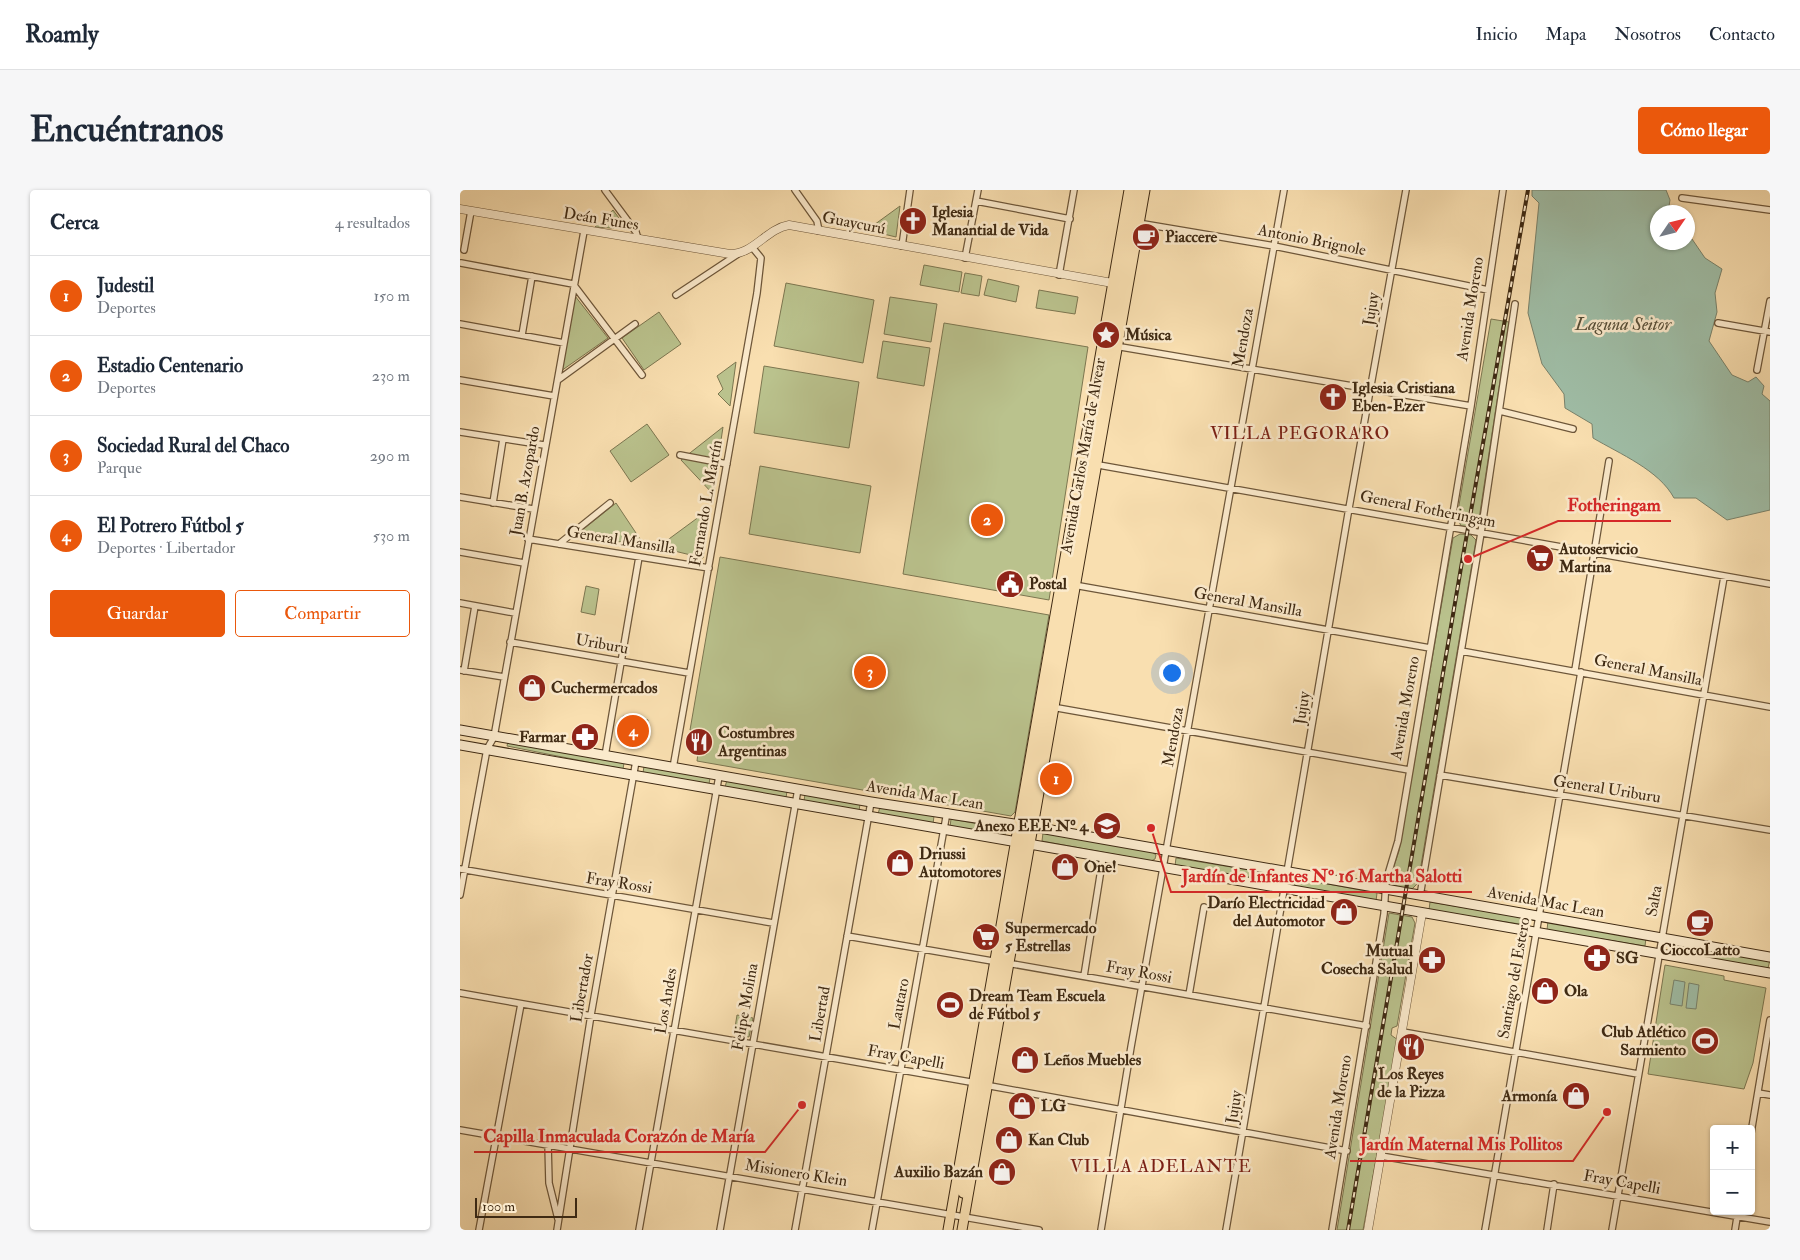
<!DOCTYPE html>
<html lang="es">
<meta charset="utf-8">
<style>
body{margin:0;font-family:"IM FELL Double Pica",serif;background:#f6f6f7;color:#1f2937}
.controls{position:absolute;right:15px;bottom:15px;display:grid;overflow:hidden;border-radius:5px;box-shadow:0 1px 4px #0004}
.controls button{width:45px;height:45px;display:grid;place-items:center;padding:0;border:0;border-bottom:1px solid #e0e1e3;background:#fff;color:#1f2937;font:25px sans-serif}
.compass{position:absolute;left:1190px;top:15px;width:45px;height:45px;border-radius:50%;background:#fff;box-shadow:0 1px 4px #0004;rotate:55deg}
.scale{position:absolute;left:15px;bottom:12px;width:102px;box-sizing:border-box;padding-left:5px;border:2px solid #3f2a13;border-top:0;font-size:14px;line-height:18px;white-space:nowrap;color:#3f2a13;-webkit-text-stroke:4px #fbeacc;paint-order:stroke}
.you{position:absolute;left:711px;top:482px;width:18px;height:18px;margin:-12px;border:4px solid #fff;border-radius:50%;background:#1a73e8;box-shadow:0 0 0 8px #1a73e833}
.badge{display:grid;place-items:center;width:32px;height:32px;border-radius:50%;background:#ea580c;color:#fff;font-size:16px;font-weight:700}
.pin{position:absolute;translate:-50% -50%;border:2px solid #fff;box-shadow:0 1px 5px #0006}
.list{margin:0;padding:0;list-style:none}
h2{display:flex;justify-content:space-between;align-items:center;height:65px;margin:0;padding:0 20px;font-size:21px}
h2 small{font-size:16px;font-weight:400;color:#747a83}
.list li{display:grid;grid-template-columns:32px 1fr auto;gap:15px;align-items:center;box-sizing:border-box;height:80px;padding:0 20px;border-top:1px solid #e0e1e3}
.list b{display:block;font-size:19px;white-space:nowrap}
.list p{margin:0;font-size:16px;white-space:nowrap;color:#747a83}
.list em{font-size:16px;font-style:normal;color:#747a83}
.actions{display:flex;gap:10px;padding:15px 20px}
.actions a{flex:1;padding:11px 0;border:1px solid #ea580c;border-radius:5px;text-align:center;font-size:18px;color:#ea580c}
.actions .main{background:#ea580c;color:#fff}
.map{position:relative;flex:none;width:1310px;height:1040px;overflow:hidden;border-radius:5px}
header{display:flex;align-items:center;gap:30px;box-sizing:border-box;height:70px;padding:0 25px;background:#fff;border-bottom:1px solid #e0e1e3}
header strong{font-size:24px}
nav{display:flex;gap:28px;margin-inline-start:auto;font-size:18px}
.intro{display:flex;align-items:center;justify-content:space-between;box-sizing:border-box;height:120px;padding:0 30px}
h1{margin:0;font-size:35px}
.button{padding:12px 22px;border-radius:5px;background:#ea580c;color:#fff;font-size:18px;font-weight:700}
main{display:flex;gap:30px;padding:0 30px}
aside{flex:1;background:#fff;border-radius:5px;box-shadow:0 1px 4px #0004}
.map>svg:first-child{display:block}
</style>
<header>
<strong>Roamly</strong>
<nav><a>Inicio</a><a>Mapa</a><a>Nosotros</a><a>Contacto</a></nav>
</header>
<div class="intro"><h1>Encuéntranos</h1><a class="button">Cómo llegar</a></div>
<main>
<aside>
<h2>Cerca<small>4 resultados</small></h2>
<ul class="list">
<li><span class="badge">1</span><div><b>Judestil</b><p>Deportes</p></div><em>150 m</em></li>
<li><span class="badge">2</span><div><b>Estadio Centenario</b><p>Deportes</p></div><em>230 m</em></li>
<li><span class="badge">3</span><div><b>Sociedad Rural del Chaco</b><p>Parque</p></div><em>290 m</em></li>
<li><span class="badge">4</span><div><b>El Potrero Fútbol 5</b><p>Deportes · Libertador</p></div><em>530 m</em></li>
</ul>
<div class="actions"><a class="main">Guardar</a><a>Compartir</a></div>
</aside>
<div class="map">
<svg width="1310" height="1040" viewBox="0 0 1310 1040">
<rect width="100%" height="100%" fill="#f9dfb0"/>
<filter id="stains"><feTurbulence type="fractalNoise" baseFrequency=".004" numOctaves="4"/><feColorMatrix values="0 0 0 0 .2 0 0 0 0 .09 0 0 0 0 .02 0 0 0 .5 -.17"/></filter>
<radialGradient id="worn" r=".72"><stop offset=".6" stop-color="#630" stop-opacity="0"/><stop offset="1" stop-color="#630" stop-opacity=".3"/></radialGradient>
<path fill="#bac28d" stroke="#7c7650" d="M440 16 436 47 407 40Z
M153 20 167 39 135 37Z
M464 75 502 82 499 102 460 95Z
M505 83 522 86 519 106 501 103Z
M528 89 559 96 556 112 524 105Z
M326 93 414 110 403 173 314 156Z
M579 100 618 107 615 124 576 118Z
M115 106 148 148 101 181Z
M430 107 477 114 471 152 424 144Z
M199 122 221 154 184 180 162 148Z
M1031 129 1049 132 1019 329 1016 337 1001 336 997 327Z
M484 133 628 157 589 410 443 384Z
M423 151 470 158 464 196 417 188Z
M276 172 270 216 258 204 263 199 257 186Z
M304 176 399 192 389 258 294 243Z
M187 234 209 265 171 292 150 261Z
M263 237 253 304 221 270Z
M300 276 411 296 400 363 289 344Z
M156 313 184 355 115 346Z
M251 318 243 368 198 357Z
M1000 344 1011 345 1016 350 958 693 952 699 941 698 933 694 930 687 939 661 993 348Z
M260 367 589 425 555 622 551 626 237 571 238 563 247 564 251 544 230 540Z
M126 396 139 399 135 425 121 422Z
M163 526 188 530 183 556 159 552Z
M48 551 164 573 163 579 47 556Z
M184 576 250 588 249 594 183 583Z
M267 590 327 601 326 608 265 597Z
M345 604 400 614 399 621 344 611Z
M420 617 474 626 473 634 418 624Z
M491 629 546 639 545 646 490 637Z
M583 643 692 662 696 665 695 669 691 671 582 651Z
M716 668 814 684 812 693 715 676Z
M835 688 917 703 916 711 834 696Z
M970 712 1067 728 1066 735 969 720Z
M929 723 952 727 955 733 937 836 932 838 931 845 938 850 903 1040H877Z
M1088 731 1186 748 1185 756 1087 740Z
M1212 753 1310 770 1308 778 1211 762Z
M1205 775 1264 786V790L1306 798 1293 873 1284 899 1188 884Z
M277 825 293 828 289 847 274 844Z"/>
<path fill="#9fbda6" stroke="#79826b" d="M1072 0H1206L1210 10 1208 22H1198V52H1228V48L1232 49 1245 68 1262 79 1255 103 1257 122 1249 151 1272 185 1288 192 1296 187 1304 196 1302 204 1310 211V320L1267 330 1236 308H1214C1199 280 1160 264 1133 248L1132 234 1105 218 1104 204 1082 174 1068 123 1079 13 1072 6Z
M1214 790 1225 792 1222 816 1210 814Z
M1229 793 1239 795 1236 819 1226 818Z"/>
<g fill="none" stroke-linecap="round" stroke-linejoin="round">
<defs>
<path id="minor" d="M145 0 176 42 178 49
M335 0 357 31 359 41
M1222 8 1310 20
M516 11 610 29
M678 33 814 56 1028 100
M442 56 450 0
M4 60 11 21
M505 68 518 0
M1 73 113 94 182 185
M599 85 614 0
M216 105 278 64
M1258 133 1310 142
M0 134 104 153
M62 145 72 86
M655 156 1011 216
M1297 180 1310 111
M0 190 94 206
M98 190 175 134
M1040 221 1113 239
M0 242 84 255
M220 265 267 274
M633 274 1310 394
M0 307 73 319
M33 313 43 249
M68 349 249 378
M99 354 150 313
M0 362 64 373
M614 395 970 458
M0 413 55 423
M50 452 229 483
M1001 461 1310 517
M0 480 44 487
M1115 480 1149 271
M4 481 15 416
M592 517 949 580
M145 566 179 367
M213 578 297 103 301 68 292 57
M980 585 1310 640
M0 679 313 733
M0 705 27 559 34 547 124 41
M960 706 1021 343 1055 114
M387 746 538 772
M547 773 907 836
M624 786 643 667
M0 803 516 893
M729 805 744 717
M943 842 1178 884
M525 895 887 961
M1298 903 1310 905
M0 940 579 1040
M1291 943 1310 830
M88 954 89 993 98 1029
M921 966 1310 1032
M19 1040 61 814
M97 1040 131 825 176 571
M179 1040 259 586
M260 1040 338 599
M335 1040 411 612
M412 1040 487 622
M641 1040 671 857 824 0
M766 1040 889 318 946 0
M872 1040 924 724 926 691 938 651 1011 216 1043 0
M1025 1040 1121 482
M1087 1040 1094 994
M1152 1040 1264 387
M1275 1040 1278 1021"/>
<path id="tertiary" d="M0 19 270 64C294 64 306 39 329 35L658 94
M908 1040 962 723"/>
<path id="secondary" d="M0 540 411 612 574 637 1310 767
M0 555 1310 783"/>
<path id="primary" d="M503 1003 676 0
M488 1040 669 0
M502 1040 685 0"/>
</defs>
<use href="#minor" stroke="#6e573a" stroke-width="8"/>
<use href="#tertiary" stroke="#6e573a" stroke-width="9"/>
<use href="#secondary" stroke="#3f2a13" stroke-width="11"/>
<use href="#primary" stroke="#3f2a13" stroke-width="11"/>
<use href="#minor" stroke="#fbeacc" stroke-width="5.5"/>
<use href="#tertiary" stroke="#fbeacc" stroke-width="8"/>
<use href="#secondary" stroke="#fbeacc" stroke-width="9"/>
<use href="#primary" stroke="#f9dfb0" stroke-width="9"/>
<defs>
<path id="rail" d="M888 1040 1003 366 1068 0"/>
</defs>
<use href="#rail" stroke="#3f2a13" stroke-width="4"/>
<use href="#rail" stroke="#fbeacc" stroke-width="2" stroke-dasharray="5.5" stroke-linecap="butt"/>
</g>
<defs>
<symbol id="church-disc" viewBox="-11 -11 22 22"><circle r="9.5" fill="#8f2418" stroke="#fbeacc"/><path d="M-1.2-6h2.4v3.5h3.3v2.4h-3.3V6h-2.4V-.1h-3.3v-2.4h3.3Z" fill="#fff"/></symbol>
<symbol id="cafe-disc" viewBox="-11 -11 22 22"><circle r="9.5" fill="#8f2418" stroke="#fbeacc"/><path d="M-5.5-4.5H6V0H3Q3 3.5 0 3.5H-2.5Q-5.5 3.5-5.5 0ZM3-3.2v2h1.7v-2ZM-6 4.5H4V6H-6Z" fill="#fff"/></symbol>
<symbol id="sight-disc" viewBox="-11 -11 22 22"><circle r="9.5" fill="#8f2418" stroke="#fbeacc"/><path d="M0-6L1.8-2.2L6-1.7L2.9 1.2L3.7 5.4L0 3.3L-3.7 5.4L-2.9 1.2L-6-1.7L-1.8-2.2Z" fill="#fff"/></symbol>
<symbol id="supermarket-disc" viewBox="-11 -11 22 22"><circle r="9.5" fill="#8f2418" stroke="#fbeacc"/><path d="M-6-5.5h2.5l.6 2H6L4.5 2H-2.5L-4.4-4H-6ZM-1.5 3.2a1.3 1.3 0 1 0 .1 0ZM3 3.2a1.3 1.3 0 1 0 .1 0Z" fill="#fff"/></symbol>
<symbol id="civic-disc" viewBox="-11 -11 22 22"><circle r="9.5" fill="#8f2418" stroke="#fbeacc"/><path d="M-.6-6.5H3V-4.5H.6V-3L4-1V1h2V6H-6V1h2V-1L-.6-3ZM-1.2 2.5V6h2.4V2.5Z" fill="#fff"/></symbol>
<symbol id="shop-disc" viewBox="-11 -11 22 22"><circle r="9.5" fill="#8f2418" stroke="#fbeacc"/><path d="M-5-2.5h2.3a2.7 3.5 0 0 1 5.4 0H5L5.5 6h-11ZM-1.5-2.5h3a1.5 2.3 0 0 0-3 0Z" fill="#fff"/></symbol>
<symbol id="pharmacy-disc" viewBox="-11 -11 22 22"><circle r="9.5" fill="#8f2418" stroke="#fbeacc"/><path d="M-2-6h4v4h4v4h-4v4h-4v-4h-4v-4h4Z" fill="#fff"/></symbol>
<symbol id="restaurant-disc" viewBox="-11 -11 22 22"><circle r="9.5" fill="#8f2418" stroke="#fbeacc"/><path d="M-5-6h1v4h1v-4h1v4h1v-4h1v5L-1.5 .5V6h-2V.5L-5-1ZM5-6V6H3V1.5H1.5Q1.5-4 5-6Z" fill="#fff"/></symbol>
<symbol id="school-disc" viewBox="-11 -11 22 22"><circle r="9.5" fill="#8f2418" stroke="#fbeacc"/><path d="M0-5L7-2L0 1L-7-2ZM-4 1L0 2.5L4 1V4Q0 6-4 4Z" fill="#fff"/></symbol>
<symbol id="stadium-disc" viewBox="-11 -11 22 22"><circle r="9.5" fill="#8f2418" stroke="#fbeacc"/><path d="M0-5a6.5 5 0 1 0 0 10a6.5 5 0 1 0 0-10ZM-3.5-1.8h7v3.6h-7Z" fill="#fff"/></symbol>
</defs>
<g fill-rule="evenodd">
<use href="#church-disc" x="437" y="15" width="32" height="32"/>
<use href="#cafe-disc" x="670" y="31" width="32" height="32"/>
<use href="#sight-disc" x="630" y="129" width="32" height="32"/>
<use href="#church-disc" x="857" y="191" width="32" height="32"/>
<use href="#supermarket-disc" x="1064" y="352" width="32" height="32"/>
<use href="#civic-disc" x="534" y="378" width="32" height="32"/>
<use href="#shop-disc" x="56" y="482" width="32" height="32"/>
<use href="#pharmacy-disc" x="109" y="531" width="32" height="32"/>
<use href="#restaurant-disc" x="223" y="536" width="32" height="32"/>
<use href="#school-disc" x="631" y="620" width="32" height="32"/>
<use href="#shop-disc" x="424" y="657" width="32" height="32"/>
<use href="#shop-disc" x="589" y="661" width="32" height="32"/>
<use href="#shop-disc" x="868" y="706" width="32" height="32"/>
<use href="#cafe-disc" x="1224" y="717" width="32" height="32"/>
<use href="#supermarket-disc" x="510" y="731" width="32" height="32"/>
<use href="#pharmacy-disc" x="1121" y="752" width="32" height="32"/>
<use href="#pharmacy-disc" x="956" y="754" width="32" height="32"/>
<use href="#shop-disc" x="1069" y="785" width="32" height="32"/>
<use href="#stadium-disc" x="474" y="799" width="32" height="32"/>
<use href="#stadium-disc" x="1229" y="835" width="32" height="32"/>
<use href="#restaurant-disc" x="935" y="841" width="32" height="32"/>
<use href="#shop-disc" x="549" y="854" width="32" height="32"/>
<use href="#shop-disc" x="1100" y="890" width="32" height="32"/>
<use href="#shop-disc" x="546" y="900" width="32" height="32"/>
<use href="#shop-disc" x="533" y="934" width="32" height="32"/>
<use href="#shop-disc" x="526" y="966" width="32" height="32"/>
</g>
<g text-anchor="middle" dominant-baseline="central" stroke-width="5" stroke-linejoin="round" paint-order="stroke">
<g font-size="16" font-weight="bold" fill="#3f2a13" stroke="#fbeacc" text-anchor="start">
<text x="472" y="22">Iglesia<tspan x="472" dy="18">Manantial de Vida</tspan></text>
<text x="705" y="47">Piaccere</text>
<text x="665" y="145">Música</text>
<text x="892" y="198">Iglesia Cristiana<tspan x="892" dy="18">Eben-Ezer</tspan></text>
<text x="1099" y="359">Autoservicio<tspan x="1099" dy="18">Martina</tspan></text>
<text x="569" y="394">Postal</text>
<text x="91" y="498">Cuchermercados</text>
<text x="258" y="543">Costumbres<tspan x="258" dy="18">Argentinas</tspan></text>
<text x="106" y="547" text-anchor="end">Farmar</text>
<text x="628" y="636" text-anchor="end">Anexo EEE Nº 4</text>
<text x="459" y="664">Driussi<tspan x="459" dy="18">Automotores</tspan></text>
<text x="624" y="677">One!</text>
<text x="865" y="713" text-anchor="end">Darío Electricidad<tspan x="865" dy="18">del Automotor</tspan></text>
<text x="545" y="738">Supermercado<tspan x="545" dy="18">5 Estrellas</tspan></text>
<text x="1240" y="760" text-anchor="middle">CioccoLatto</text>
<text x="953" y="761" text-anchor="end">Mutual<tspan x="953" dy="18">Cosecha Salud</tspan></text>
<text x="1156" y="768">SG</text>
<text x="1104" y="801">Ola</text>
<text x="509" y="806">Dream Team Escuela<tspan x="509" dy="18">de Fútbol 5</tspan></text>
<text x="1226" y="842" text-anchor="end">Club Atlético<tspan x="1226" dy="18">Sarmiento</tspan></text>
<text x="584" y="870">Leños Muebles</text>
<text x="951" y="884" text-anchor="middle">Los Reyes<tspan x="951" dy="18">de la Pizza</tspan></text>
<text x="1097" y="906" text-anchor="end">Armonía</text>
<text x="581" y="916">LG</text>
<text x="568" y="950">Kan Club</text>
<text x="523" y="982" text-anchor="end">Auxilio Bazán</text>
</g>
<g font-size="16" fill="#3f2a13" stroke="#fbeacc">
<text transform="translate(141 29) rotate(9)">Deán Funes</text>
<text transform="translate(394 33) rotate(11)">Guaycurú</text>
<text transform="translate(852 50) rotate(11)">Antonio Brignole</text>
<text transform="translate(911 119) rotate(-81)">Jujuy</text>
<text transform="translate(1010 119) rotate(-81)">Avenida Moreno</text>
<text transform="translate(783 148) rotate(-80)">Mendoza</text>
<text transform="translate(623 266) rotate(-80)">Avenida Carlos María de Alvear</text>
<text transform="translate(65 291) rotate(-80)">Juan B. Azopardo</text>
<text transform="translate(246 313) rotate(-80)">Fernando L. Martín</text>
<text transform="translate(968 319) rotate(11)">General Fotheringam</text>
<text transform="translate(161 350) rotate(9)">General Mansilla</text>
<text transform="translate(788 412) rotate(10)">General Mansilla</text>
<text transform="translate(142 454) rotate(10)">Uriburu</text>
<text transform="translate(1188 480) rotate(11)">General Mansilla</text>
<text transform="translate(842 518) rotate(-81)">Jujuy</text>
<text transform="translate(945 518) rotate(-80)">Avenida Moreno</text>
<text transform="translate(713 547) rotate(-80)">Mendoza</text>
<text transform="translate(1147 599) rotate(9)">General Uriburu</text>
<text transform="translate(465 605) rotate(9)">Avenida Mac Lean</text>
<text transform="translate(159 693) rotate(9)">Fray Rossi</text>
<text transform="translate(1194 711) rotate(-80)">Salta</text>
<text transform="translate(1086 712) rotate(10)">Avenida Mac Lean</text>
<text transform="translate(679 782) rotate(10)">Fray Rossi</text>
<text transform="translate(1054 788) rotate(-80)">Santiago del Estero</text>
<text transform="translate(122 798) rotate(-80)">Libertador</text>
<text transform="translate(206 811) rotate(-80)">Los Andes</text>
<text transform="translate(439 814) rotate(-79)">Lautaro</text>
<text transform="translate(285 817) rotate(-80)">Felipe Molina</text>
<text transform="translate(360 824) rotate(-80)">Libertad</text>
<text transform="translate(446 867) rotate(10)">Fray Capelli</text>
<text transform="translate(774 917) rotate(-81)">Jujuy</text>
<text transform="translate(878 917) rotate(-81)">Avenida Moreno</text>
<text transform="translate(336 983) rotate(9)">Misionero Klein</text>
<text transform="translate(1162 992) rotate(10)">Fray Capelli</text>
</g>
<g font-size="18" font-style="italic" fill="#574f38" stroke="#fbeacc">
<text x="1163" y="134">Laguna Seitor</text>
</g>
<g font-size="18" letter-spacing="1" fill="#7a1f14" stroke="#fbeacc">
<text x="840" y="243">VILLA PEGORARO</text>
<text x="701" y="976">VILLA ADELANTE</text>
</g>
</g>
<path fill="none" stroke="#d62828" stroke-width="2" d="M1008 369L1098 331H1211M691 638L711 702H1012M342 915L305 962H14M1147 922L1113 971H890"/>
<g fill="#d62828" stroke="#fbeacc" stroke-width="2">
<circle cx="1008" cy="369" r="5"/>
<circle cx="691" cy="638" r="5"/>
<circle cx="342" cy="915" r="5"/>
<circle cx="1147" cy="922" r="5"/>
</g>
<g font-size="18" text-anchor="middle" font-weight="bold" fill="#d62828" stroke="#fbeacc" stroke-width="5" stroke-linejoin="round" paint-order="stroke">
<text x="1154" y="321">Fotheringam</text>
<text x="862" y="692">Jardín de Infantes Nº 16 Martha Salotti</text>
<text x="159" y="952">Capilla Inmaculada Corazón de María</text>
<text x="1001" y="960">Jardín Maternal Mis Pollitos</text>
</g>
<rect width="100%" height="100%" filter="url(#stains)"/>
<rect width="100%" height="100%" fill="url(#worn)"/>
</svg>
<div class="controls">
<button>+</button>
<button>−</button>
</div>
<svg class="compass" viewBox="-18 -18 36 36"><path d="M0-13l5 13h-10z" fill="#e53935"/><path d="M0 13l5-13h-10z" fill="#747a83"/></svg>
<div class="scale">100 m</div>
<div class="you"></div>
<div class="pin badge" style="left:596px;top:589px">1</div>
<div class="pin badge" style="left:527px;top:330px">2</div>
<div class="pin badge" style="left:410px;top:482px">3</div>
<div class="pin badge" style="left:173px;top:541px">4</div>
</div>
</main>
